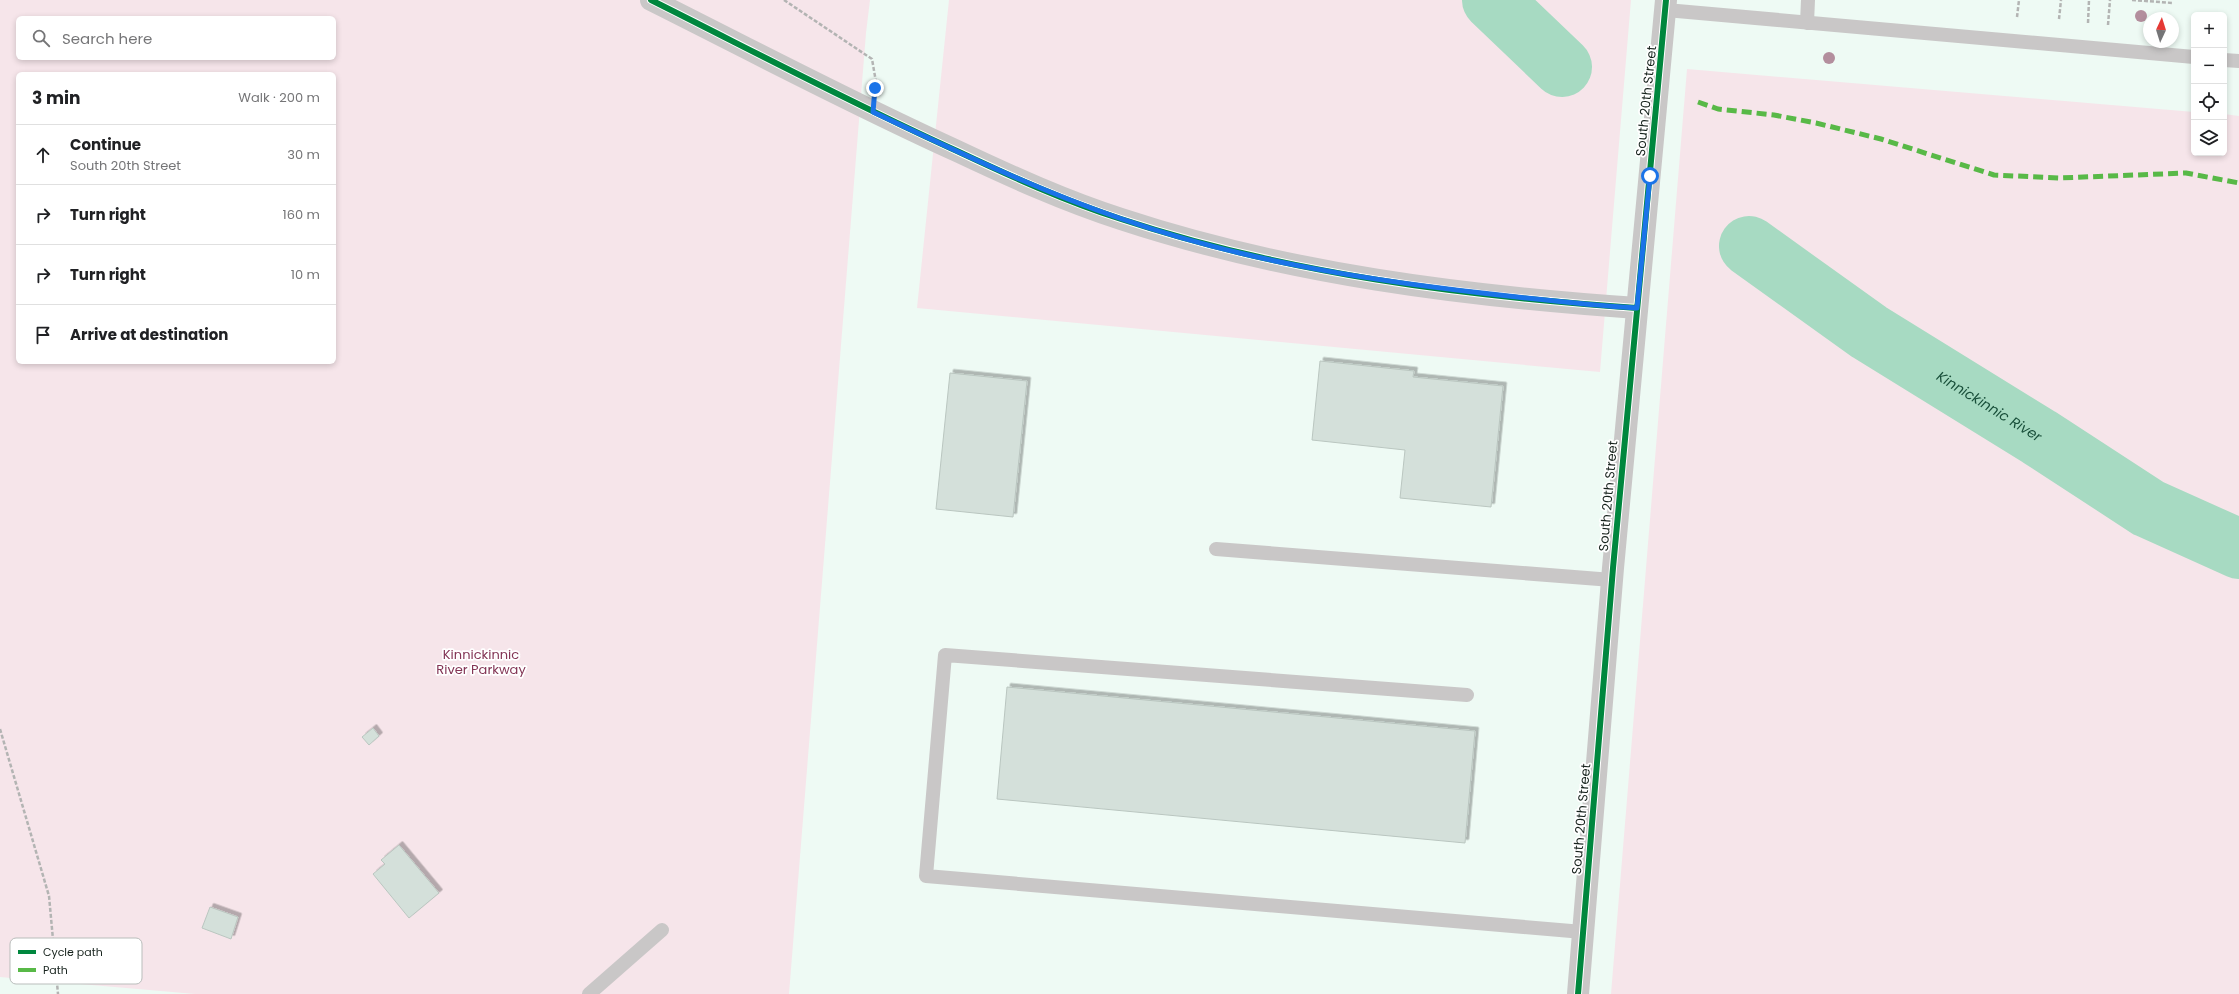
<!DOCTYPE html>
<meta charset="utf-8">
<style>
body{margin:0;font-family:Poppins,sans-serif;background:#f6f6f6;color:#202124}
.controls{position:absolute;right:12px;top:12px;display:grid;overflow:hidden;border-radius:6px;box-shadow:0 2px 6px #0003}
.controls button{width:36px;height:36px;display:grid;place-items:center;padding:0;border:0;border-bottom:1px solid #e0e0e0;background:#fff;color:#202124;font:20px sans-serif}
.compass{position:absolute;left:2143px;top:12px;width:36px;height:36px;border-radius:50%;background:#fff;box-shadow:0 2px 6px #0003;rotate:4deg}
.stop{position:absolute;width:12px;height:12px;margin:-9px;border:3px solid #1a73e8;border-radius:50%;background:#fff}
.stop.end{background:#1a73e8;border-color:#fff;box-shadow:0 1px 4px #0008}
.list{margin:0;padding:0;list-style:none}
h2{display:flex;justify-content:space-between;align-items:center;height:52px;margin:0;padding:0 16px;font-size:17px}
h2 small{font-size:13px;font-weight:400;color:#757577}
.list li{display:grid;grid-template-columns:26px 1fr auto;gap:12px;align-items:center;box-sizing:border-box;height:60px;padding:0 16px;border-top:1px solid #e0e0e0}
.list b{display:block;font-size:15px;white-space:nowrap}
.list p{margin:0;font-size:13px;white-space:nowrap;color:#757577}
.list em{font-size:13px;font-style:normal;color:#757577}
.icon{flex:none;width:22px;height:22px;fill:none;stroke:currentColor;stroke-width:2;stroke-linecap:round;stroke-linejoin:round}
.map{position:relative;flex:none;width:2239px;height:994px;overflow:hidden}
.search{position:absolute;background:#fff;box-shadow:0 2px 6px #0003;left:16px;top:16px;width:320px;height:44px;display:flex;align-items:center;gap:10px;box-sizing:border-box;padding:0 14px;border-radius:6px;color:#757577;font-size:15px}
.panel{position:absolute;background:#fff;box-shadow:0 2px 6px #0003;left:16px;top:72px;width:320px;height:292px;border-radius:6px}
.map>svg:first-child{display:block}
</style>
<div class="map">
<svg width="2239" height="994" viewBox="0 0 2239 994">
<defs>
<filter id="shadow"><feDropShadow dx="3.5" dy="-3.5" stdDeviation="0" flood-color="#0004"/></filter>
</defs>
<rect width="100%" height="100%" fill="#eefaf4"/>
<path fill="#f6e5ea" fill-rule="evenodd" d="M0 0H870L866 33 789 994H195L0 977ZM18 18H334V58H18ZM18 74H334V362H18Z
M949 0H1631L1600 372 917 308Z
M1687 69 2194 112V153H2224V114L2239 116V994H1611Z"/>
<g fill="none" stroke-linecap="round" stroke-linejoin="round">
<g stroke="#a7dac2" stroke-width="60">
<path d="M1492 0 1562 67"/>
<path id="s1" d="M1749 246 1869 332 2039 437 2148 508 2239 549"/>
</g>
</g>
<path fill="#d4e0da" stroke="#bac6c0" filter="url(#shadow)" d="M1320 361 1414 371 1413 377 1503 386 1491 507 1400 498 1405 450 1312 440Z
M950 373 1027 381 1013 517 936 509Z
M1007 687 1475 731 1465 843 997 799Z
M373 728 379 736 369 745 362 737Z
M399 845 439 893 409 918 373 874 385 864 381 860Z
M210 907 238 917 231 939 202 928Z"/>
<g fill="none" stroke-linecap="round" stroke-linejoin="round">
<path stroke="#b3b4b3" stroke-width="2.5" stroke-dasharray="4 2" stroke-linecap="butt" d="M784 0 872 59 876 82
M2132 0 2173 3
M2017 17 2019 0
M2059 19 2061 0
M2088 23 2089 0
M2108 25 2110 0
M0 729 49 896 58 994"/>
<path stroke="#c9c7c7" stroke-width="14" d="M1666 10 2194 57
M1807 23 1808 0
M2224 60 2239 61
M1216 549 1612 580
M1467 695 945 655 926 876 1583 932
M589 994 662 930"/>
<path stroke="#c9c7c7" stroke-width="22" d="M651 0C753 51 853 104 957 151 1010 176 1065 201 1121 219 1288 274 1463 296 1637 308"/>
<path stroke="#c9c7c7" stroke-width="22" d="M1578 994 1613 568 1666 0"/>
<path stroke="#58b947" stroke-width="5" stroke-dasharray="10 5" stroke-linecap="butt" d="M1698 102 1718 109 1774 115 1816 123 1881 139 1994 175 2059 178 2186 173 2239 183"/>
<defs>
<path id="cycleway" d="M651 0C753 51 853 104 957 151 1010 176 1065 201 1121 219 1288 274 1463 296 1637 308
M1578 994 1613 568 1666 0"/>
</defs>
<use href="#cycleway" stroke="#fff" stroke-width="8"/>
<use href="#cycleway" stroke="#00873e" stroke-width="6"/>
</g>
<g fill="#b38e9d">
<circle cx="2141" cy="16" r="6"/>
<circle cx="1829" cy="58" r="6"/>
</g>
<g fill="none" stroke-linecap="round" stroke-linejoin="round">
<path stroke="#1a73e8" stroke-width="5" d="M875 88 873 112C954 150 1035 189 1119 218 1236 259 1359 279 1482 293 1533 299 1585 305 1637 308L1650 176"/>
</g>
<g text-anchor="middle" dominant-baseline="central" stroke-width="3.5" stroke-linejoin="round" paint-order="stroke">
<g font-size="13" fill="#16221c" stroke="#fff">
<text transform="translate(1646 101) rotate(-84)">South 20th Street</text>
<text transform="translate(1608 496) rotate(-85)">South 20th Street</text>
<text transform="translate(1581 819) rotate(-85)">South 20th Street</text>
</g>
<g font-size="13" fill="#833555" stroke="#fff">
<text x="481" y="654">Kinnickinnic<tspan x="481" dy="15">River Parkway</tspan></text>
</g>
<g font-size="14" font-style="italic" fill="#194f3a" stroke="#fff">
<text stroke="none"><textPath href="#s1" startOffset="289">Kinnickinnic River</textPath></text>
</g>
</g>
<rect x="10" y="938" width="132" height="46" rx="6" fill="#fff" stroke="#b9bdbb" stroke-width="1"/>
<rect x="18" y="950" width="18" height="4" fill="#00873e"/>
<rect x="18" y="968" width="18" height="4" fill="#58b947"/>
<g font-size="11" fill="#16221c">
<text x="43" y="956">Cycle path</text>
<text x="43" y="974">Path</text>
</g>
</svg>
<div class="controls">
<button>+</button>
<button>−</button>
<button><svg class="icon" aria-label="locate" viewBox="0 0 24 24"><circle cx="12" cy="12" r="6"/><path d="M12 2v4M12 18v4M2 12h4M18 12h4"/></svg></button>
<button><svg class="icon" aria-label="layers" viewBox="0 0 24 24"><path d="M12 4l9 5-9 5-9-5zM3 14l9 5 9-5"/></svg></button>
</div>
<svg class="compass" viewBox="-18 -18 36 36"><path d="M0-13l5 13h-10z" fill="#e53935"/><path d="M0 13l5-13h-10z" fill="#757577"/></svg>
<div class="stop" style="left:1650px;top:176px"></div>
<div class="stop end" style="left:875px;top:88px"></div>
<div class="search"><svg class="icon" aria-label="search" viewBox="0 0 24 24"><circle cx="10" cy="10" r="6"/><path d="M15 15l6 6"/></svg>Search here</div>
<section class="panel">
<h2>3 min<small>Walk · 200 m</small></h2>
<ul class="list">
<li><svg class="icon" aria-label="ahead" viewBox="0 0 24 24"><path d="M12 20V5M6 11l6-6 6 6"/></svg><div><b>Continue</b><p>South 20th Street</p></div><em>30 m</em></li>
<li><svg class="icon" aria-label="right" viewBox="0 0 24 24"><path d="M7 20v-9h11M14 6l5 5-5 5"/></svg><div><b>Turn right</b></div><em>160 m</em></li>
<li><svg class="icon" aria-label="right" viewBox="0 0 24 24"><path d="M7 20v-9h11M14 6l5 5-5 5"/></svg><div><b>Turn right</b></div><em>10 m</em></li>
<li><svg class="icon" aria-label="arrive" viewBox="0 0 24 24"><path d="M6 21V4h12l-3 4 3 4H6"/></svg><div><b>Arrive at destination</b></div></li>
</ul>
</section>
</div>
